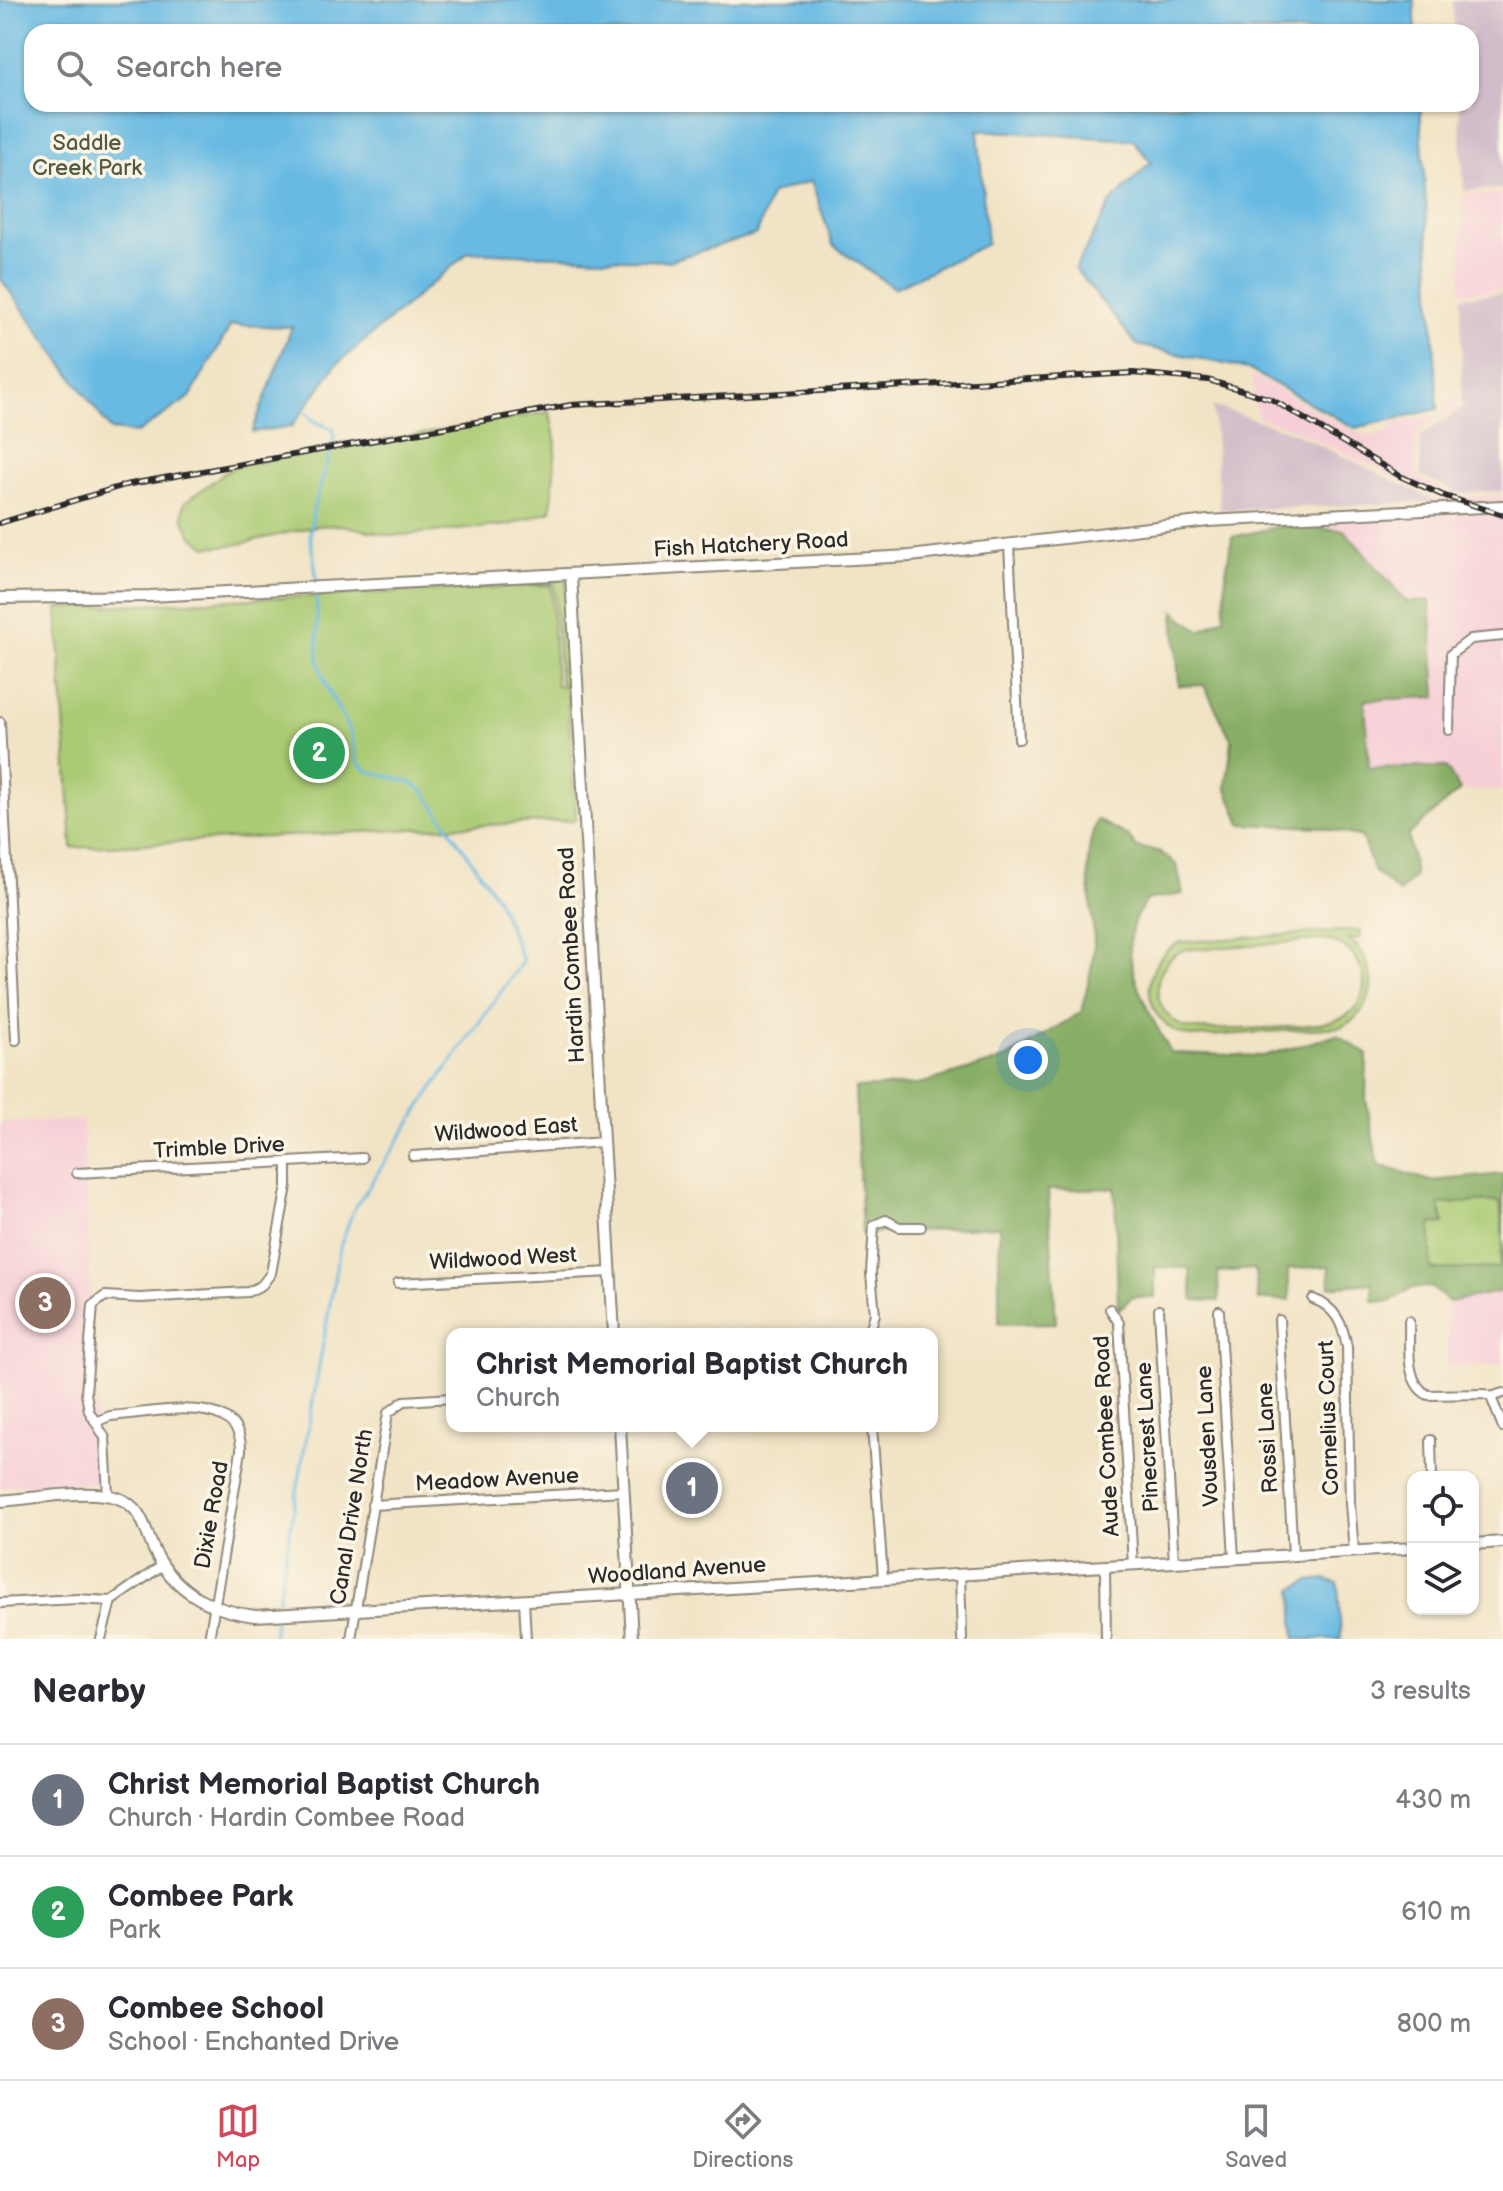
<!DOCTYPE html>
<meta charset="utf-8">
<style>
body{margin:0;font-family:"Balsamiq Sans",sans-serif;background:#f7f7f7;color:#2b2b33}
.controls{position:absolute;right:24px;bottom:24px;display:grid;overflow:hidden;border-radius:16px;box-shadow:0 2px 6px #0004}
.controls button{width:72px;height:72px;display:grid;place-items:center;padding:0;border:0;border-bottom:2px solid #e1e1e2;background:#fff;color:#2b2b33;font:40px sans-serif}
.you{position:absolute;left:1028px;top:1060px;width:28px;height:28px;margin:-20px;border:6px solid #fff;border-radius:50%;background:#1a73e8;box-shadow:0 0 0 12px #1a73e833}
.badge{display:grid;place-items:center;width:52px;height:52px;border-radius:50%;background:#d1495b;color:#fff;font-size:26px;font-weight:700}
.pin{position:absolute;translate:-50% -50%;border:4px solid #fff;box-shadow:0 2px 8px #0006}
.popup{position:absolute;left:446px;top:1328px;width:492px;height:104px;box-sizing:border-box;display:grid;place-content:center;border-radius:16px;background:#fff;filter:drop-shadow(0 2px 6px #0005);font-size:26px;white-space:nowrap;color:#7c7c81}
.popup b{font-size:30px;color:#2b2b33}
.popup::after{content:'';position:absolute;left:50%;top:100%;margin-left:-16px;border:16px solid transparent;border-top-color:#fff}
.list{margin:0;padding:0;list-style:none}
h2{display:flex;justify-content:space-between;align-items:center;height:104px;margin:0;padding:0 32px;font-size:34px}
h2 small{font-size:26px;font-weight:400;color:#7c7c81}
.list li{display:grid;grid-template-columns:52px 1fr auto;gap:24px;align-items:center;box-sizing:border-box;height:112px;padding:0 32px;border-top:2px solid #e1e1e2}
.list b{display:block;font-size:30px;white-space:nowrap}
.list p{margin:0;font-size:26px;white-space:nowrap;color:#7c7c81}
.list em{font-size:26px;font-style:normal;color:#7c7c81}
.icon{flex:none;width:44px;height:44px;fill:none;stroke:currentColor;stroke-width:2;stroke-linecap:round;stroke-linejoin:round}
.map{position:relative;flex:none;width:1503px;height:1639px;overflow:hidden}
.search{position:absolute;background:#fff;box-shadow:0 2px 6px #0004;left:24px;right:24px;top:24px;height:88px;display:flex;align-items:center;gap:20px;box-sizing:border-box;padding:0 28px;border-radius:24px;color:#7c7c81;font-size:30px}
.sheet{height:440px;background:#fff}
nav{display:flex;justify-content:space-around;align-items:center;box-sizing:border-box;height:112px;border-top:2px solid #e1e1e2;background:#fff;font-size:22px;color:#7c7c81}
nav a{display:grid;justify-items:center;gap:4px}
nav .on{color:#d1495b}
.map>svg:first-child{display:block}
</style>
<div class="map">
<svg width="1503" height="1639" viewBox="0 0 1503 1639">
<rect width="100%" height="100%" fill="#fcf5e5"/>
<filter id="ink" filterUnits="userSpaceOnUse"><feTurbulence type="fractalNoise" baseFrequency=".0125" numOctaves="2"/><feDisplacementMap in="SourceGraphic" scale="16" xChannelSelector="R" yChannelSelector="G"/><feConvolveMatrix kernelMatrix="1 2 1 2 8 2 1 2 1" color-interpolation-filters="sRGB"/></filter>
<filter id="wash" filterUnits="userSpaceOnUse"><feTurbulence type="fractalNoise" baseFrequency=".006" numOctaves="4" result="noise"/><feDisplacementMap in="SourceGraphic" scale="32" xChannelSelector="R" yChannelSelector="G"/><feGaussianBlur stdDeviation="1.8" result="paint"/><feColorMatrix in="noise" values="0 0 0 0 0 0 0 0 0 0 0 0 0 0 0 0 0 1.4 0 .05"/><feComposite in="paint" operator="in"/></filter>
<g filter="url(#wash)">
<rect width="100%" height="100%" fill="#f1e3c5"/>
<path fill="#f6cfd7" d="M1503 193V290L1461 293 1462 195Z
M1252 375 1352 431 1370 436 1387 433 1394 423 1440 414 1458 394V406L1417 434 1416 475 1457 497 1503 495V502L1440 505V499L1294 429 1257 417Z
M1503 510V791L1460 790 1446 767 1369 768 1364 699 1430 601 1407 602 1344 530 1282 526 1280 522Z
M83 1120 99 1483 0 1487V1123Z
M1503 1291V1364L1446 1368 1449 1302Z"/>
<path fill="#d1bdc9" d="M1453 0H1503V189L1464 191 1459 104H1471V32H1454Z
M1503 293V491L1458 493 1420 475 1421 436 1462 407 1461 297Z
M1213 406 1292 432 1438 502 1220 510Z"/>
<path fill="#aaca73" stroke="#6a7a4f" stroke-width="2" fill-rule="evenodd" d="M550 412 556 444 551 511 509 525 391 536 342 525 316 526 235 545 207 547 191 535 183 517 184 503 234 466Z
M566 579 580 814 571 685 560 682 554 583 356 590Z
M551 585 556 685 567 686 576 820 72 848 57 608Z
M1359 930 1360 938 1349 939C1381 965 1379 1009 1341 1027L1192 1037C1142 1027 1134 965 1180 942ZM1321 940C1363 941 1382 997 1342 1018 1320 1029 1222 1030 1193 1029 1151 1021 1145 968 1183 950Z
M1501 1201 1503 1243 1499 1268 1431 1270V1224L1444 1223 1438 1204Z"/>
<path fill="#87ae65" stroke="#596c48" stroke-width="2" d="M1282 526 1344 530 1407 602 1430 600 1436 697 1365 700 1369 768 1446 767 1460 790 1408 835 1415 876 1399 893 1373 870 1362 837 1320 827 1241 824 1226 787 1232 741 1204 685 1179 686 1174 611 1200 631 1224 617 1226 571 1232 537Z
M1097 820 1128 836 1136 847 1158 851 1177 865 1183 894 1146 900C1141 909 1134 919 1132 929 1121 968 1153 1020 1171 1053L1263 1056 1337 1035 1367 1054 1366 1099 1378 1165 1431 1181 1503 1174V1236L1500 1201 1439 1204 1444 1223 1431 1224V1270L1499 1268 1503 1243V1291L1449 1302 1431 1287 1411 1288 1390 1302 1373 1301V1283L1330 1287 1329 1266 1288 1269 1290 1300H1258L1255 1269 1218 1272 1219 1301 1193 1300 1190 1268 1155 1267V1298L1132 1297 1118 1310 1115 1188 1048 1190 1056 1323 999 1324V1226L862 1234 855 1088 916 1085 1005 1059 1081 1012C1086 991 1094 966 1094 944 1094 901 1079 863 1097 820Z"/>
<path fill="#67bae3" stroke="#497287" stroke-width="2" d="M0 0H1414L1416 32H32V104H1420L1438 409 1355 428 1248 369 1137 345 1075 269 1111 202 1151 162 1133 140 978 130 987 244 894 288 833 245 811 181 771 194 757 234 668 261 469 252 336 365 292 426 252 432 292 327 231 325 190 397 137 433 111 430 0 278Z
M1325 1579 1338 1583 1341 1639H1295L1293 1589 1309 1581Z"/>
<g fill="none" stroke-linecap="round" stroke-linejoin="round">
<path stroke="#67bae3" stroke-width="3" d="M276 1611 340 1247 353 1211 430 1092 523 961 497 898 424 791 410 782 368 771 358 763 351 734 325 683 318 659 316 574 310 535 313 510 334 440 333 429 314 421 304 410
M273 1639 276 1619"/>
</g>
</g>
<g filter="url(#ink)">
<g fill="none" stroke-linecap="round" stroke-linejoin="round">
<defs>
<path id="minor" d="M1009 545 1019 739
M0 722 16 1040
M1449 730 1451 654 1471 639 1503 636
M413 1156 603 1142
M77 1173 362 1158
M398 1283 611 1272
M1313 1299C1336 1307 1343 1325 1347 1347L1350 1504 1354 1551
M1110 1309 1119 1323 1133 1565
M1159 1310 1174 1563
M1219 1311 1234 1558
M1279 1320 1293 1554
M1409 1321C1410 1344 1404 1383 1428 1395L1484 1394 1491 1397 1503 1393
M869 1334 875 1314 871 1274 874 1225 886 1220 899 1227H921
M1491 1397 1503 1427
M98 1421 110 1416C150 1414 243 1389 241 1451L209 1639
M872 1426 883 1578
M1431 1440 1432 1477
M108 1495 105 1438 89 1411 86 1393 93 1305 105 1296 140 1298 248 1292 262 1285 271 1273 287 1186V1163
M372 1505 624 1491
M1105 1567 1106 1639
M960 1574 962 1639
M524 1600 526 1639
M0 1603 77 1599 111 1601
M101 1639 111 1601 163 1565
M351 1639 388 1413 404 1401 452 1398"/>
<path id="tertiary" d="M571 575 614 1334
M0 598 150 596 910 556 1208 521 1503 506
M620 1426 632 1639
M0 1501C31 1499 90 1488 118 1498 144 1508 144 1530 155 1552 175 1592 213 1611 255 1616L1413 1548
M1473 1544 1503 1542"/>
</defs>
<use href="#minor" stroke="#8e8778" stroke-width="12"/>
<use href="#tertiary" stroke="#8e8778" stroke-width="14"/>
<use href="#minor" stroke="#fff" stroke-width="8"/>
<use href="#tertiary" stroke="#fff" stroke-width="10"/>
<defs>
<path id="rail" d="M0 523 125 485 571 405 1133 373 1208 380 1271 399 1400 476 1442 495 1503 515"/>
</defs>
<use href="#rail" stroke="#2b2b2b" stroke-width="6"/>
<use href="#rail" stroke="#fcf5e5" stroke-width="3" stroke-dasharray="9" stroke-linecap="butt"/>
</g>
</g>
<g text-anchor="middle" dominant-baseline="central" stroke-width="7" stroke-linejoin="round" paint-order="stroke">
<g font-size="22" fill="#515b41" stroke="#fcf5e5">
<text x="87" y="143">Saddle<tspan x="87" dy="25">Creek Park</tspan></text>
</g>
<g font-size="22" fill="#2b2b2b" stroke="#fcf5e5">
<text transform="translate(751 545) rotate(-3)">Fish Hatchery Road</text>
<text transform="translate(572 955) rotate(-93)">Hardin Combee Road</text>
<text transform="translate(506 1130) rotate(-4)">Wildwood East</text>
<text transform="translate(219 1148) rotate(-3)">Trimble Drive</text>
<text transform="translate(503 1259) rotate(-3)">Wildwood West</text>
<text transform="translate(1329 1418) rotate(-92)">Cornelius Court</text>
<text transform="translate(1107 1436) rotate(-93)">Aude Combee Road</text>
<text transform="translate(1208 1436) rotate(-93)">Vousden Lane</text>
<text transform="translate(1148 1437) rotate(-93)">Pinecrest Lane</text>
<text transform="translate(1268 1438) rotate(-93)">Rossi Lane</text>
<text transform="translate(497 1480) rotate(-3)">Meadow Avenue</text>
<text transform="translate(212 1515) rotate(-80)">Dixie Road</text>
<text transform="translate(352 1517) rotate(-81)">Canal Drive North</text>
<text transform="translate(677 1571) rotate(-4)">Woodland Avenue</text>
</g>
</g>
</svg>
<div class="controls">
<button><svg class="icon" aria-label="locate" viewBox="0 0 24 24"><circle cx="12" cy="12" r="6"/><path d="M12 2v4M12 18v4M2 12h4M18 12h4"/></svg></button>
<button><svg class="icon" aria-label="layers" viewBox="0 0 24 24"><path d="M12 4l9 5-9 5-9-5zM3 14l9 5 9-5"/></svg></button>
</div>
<div class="you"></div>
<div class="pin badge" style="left:692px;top:1488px;background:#6b7280">1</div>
<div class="popup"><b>Christ Memorial Baptist Church</b>Church</div>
<div class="pin badge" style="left:319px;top:753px;background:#2e9e5b">2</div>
<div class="pin badge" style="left:45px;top:1303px;background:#8d6e63">3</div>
<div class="search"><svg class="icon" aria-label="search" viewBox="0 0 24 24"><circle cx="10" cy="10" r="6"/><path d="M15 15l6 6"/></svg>Search here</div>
</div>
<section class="sheet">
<h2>Nearby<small>3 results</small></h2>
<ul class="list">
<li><span class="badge" style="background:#6b7280">1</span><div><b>Christ Memorial Baptist Church</b><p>Church · Hardin Combee Road</p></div><em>430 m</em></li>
<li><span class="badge" style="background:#2e9e5b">2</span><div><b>Combee Park</b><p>Park</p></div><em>610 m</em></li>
<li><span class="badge" style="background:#8d6e63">3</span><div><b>Combee School</b><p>School · Enchanted Drive</p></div><em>800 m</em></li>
</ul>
</section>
<nav>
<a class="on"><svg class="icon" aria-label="map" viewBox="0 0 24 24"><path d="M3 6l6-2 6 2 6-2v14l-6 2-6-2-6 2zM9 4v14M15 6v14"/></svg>Map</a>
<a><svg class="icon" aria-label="directions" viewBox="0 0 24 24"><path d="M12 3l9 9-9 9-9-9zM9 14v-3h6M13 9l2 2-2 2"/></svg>Directions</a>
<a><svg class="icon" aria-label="saved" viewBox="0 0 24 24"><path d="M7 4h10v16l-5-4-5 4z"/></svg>Saved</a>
</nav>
